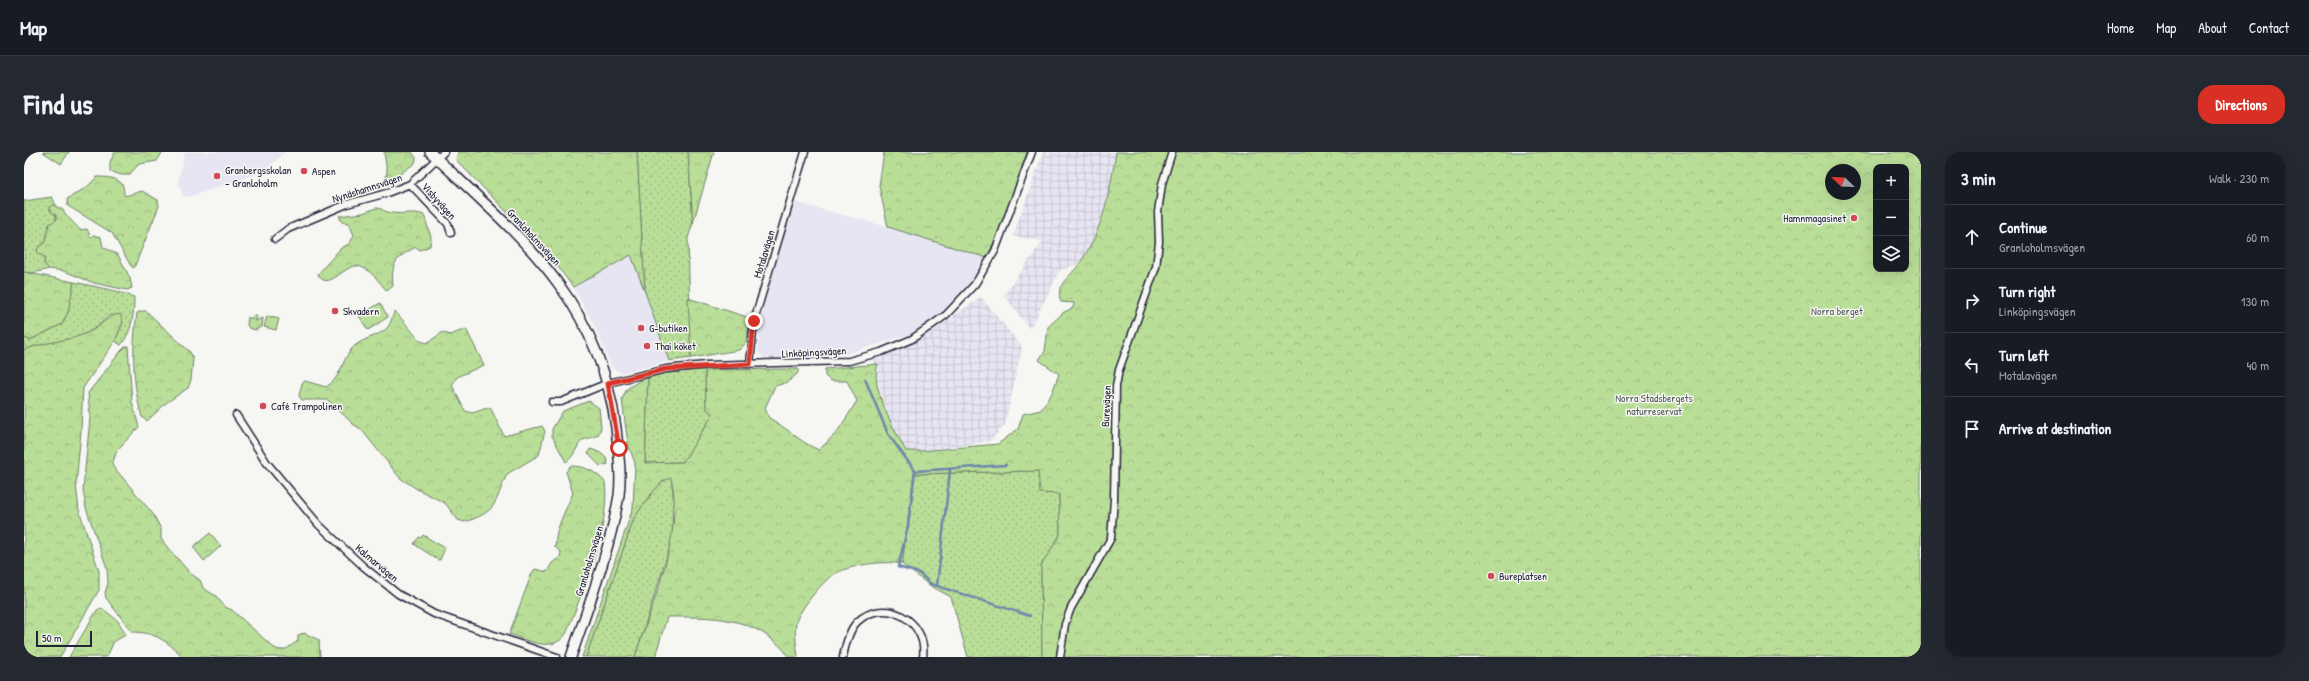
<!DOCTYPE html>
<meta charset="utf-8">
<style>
body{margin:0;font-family:"Patrick Hand",sans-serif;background:#242831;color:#f1f3f6}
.controls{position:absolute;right:12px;top:12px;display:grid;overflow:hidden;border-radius:8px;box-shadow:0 4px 16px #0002}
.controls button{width:36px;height:36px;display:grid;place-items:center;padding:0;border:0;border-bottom:1px solid #363941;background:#171b24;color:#f1f3f6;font:20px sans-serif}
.compass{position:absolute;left:1801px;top:12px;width:36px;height:36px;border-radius:50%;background:#171b24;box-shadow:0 4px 16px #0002;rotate:293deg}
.scale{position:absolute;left:12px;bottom:10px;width:56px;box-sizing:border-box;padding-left:4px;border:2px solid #22223b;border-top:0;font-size:11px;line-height:14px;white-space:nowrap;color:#22223b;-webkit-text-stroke:3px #f6f6f2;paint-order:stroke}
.stop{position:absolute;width:12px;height:12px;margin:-9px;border:3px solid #d93025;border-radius:50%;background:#fff}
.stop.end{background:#d93025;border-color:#fff;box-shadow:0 1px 4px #0008}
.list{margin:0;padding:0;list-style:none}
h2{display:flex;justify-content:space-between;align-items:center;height:52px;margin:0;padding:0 16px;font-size:17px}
h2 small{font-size:13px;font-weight:400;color:#9ea1a6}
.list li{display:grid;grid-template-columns:26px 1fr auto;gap:12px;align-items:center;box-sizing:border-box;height:64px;padding:0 16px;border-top:1px solid #363941}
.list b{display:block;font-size:15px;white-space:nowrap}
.list p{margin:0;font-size:13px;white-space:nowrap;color:#9ea1a6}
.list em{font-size:13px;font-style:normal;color:#9ea1a6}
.icon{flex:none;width:22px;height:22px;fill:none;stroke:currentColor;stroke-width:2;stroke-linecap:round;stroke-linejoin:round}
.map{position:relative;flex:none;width:1897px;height:505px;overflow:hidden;border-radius:16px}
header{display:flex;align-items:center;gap:24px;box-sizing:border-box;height:56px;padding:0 20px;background:#171b24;border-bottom:1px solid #363941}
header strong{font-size:19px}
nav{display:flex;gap:22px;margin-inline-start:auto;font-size:14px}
.intro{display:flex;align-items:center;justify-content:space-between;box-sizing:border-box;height:96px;padding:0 24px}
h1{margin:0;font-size:28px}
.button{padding:10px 18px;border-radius:16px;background:#d93025;color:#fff;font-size:14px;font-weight:700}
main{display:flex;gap:24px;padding:0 24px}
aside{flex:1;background:#171b24;border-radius:16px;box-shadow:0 4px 16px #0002}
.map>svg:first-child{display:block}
</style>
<header>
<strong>Map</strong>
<nav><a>Home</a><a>Map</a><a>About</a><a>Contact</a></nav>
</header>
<div class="intro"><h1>Find us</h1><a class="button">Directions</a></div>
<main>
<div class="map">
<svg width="1897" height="505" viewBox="0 0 1897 505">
<defs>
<pattern id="industrial-grid" width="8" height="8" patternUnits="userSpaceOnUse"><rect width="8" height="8" fill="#e6e5f1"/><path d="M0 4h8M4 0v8" fill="none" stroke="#c5c4d0"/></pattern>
<pattern id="grass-dots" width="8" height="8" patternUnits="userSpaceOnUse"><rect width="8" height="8" fill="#b9de98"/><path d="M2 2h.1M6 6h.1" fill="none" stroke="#9fbe84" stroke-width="1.8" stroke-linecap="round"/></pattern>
<pattern id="forest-crowns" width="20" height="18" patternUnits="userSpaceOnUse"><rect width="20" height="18" fill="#b9de98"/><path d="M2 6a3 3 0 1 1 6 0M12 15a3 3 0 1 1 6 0" fill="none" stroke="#9fbe84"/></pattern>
</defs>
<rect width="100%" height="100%" fill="#f6f6f2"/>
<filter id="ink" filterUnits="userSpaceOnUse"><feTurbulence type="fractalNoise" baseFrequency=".025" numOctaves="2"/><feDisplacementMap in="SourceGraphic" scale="8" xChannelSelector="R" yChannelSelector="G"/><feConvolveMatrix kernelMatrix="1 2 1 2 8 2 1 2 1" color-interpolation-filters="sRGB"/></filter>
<g filter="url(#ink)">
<path fill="#e6e5f1" d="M161 0H261L240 20 164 45 159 44 154 30Z
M770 50 864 75 963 106 947 131 918 161 887 182 822 202 740 206 734 201 735 170Z
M607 102 645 209 598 221 587 215 571 174 549 135Z"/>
<path fill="url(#industrial-grid)" d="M1019 0H1092L1086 37 1073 80 1056 112 1036 118 1006 177 980 143 1019 89 989 84Z
M957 145 998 195 981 273 966 289 882 302 868 278 848 209 895 188Z"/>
<path fill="url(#grass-dots)" stroke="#6e806a" d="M613 0H664L669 71 664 86 667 206 645 209 621 140Z
M28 45 33 55 29 53 25 55 32 63V68C18 86 23 91 20 112L25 117 9 121 0 120V49Z
M50 130 92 139 110 145C110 164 108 179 97 193L91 189 99 170 86 163C80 168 74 175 67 179 47 191 21 189 0 198V186L6 188 38 172 44 160Z
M681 218 682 256 689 262 659 310 621 311 624 226 642 221Z
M1015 319 1035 342 1036 383 1017 414 1018 505H944L927 445 905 433 878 412 890 322Z
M647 325 649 341 648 388 611 505H562L610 366 628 341 639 329Z"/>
<path fill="url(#forest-crowns)" stroke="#6e806a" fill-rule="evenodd" d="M91 0H137L138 1 133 9 115 12 105 23H97L86 19V10Z
M360 0H388L392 6 391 11 373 24 368 30H364L362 26 363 19Z
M434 0H613L621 140 607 103 549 135 525 103 432 8Z
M664 0H690L669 71Z
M860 0H1003L983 61 963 106 864 75 855 34Z
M1092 0H1897V505H1018L1017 414 1036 383 1035 342 1016 341 1014 319 890 322 878 412C861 408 824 413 809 423 798 430 775 458 772 471 770 481 773 495 774 505H764C761 498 756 494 750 489 719 463 681 465 643 465L631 505H611C627 454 661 379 647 326L639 329 628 341 610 366 562 505H558L609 356 611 311 604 292 598 247 603 237 616 228 624 226 621 311 659 310 689 262 682 256 681 218 774 217V221L764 230 751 234 741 256 745 266C762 275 777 291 795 298L814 279 833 249 823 229H807L801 224V217L854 212C845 234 871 279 882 299H897L974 292 994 277 999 262 1017 258 1028 241 1035 222 1015 208 1021 199 1024 175 1040 160 1049 156 1050 151 1037 150C1030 132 1047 125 1056 111 1079 78 1086 39 1092 0ZM1852 15H1882V117H1852ZM1807 18H1831V42H1807Z
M73 25C81 25 95 25 99 34 100 37 99 40 101 44L118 39 134 48 135 54 110 116 107 114 88 81 44 54 43 47 63 35Z
M29 53 39 58C42 64 51 72 56 78L63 77 67 86 69 83 77 85 79 95 94 103 106 126 108 136 103 138 70 131 40 119 25 117 20 112 21 105 14 102 13 97 21 90 25 72 32 68V63L27 60 25 55Z
M352 56C358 56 359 59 364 60 376 64 388 58 400 63L407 85 406 94 396 98 392 95C371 106 367 111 369 134L363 139C356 131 345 115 333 114 320 113 303 141 294 122L316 97 326 91 330 83 325 71 318 70 315 64 339 61Z
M0 120 50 130 44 160 38 172 6 188 0 186Z
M664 146 726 166 722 191 715 198 667 206Z
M117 159H122L136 172 166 200 169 206 167 228 164 236 142 251 123 269 118 265C108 232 108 196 113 161Z
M371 159 396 189 403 191 419 180 426 183 442 177 460 213 433 225 428 233 441 259 448 261 466 255 480 284 518 274 521 279 515 303 483 322C470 351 474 360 440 370L434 368 421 351 393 337 376 326 337 277 329 272 304 248H278L275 244 278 231 281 229 302 235C317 226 317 211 326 199 335 186 355 185 363 176 367 172 368 164 371 159Z
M96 162 99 170 91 189 59 236 58 254 57 279 52 333 55 358 75 419V438L36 505H0V198C21 189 45 190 65 180 78 174 82 164 96 162Z
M231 162 233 165 231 169 239 166 238 175 231 178 225 176 223 173 224 165 227 167Z
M243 164 255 167 252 178 240 175Z
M104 194 108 250 115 275 93 298 88 313 129 362 137 377V387L144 396 167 422 176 428 179 436 192 444 201 455 208 458 249 495C260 502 264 495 274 489V483L280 481 295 488 296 505H159C143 489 131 480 108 480L82 446 81 441 84 431 83 416 62 356 59 338 66 266 64 241 97 199 101 195Z
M565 249 575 256 577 276 574 283C569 286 564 286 559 288 554 290 552 303 542 310L528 284V277L539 259Z
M566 297C574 299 583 303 584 312L576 314 564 301Z
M546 314C561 314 571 319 581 330 587 375 558 440 542 482 528 502 504 488 485 482L508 421 511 417 523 420 528 411 536 405 537 400 531 395C532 374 541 360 549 341L542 320Z
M186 381 197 394 180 409 169 395Z
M399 383 421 396 416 408H414L390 392 395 385 397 386Z
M78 456 94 469 101 481 100 484 90 489 83 505H45L73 458Z"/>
<path fill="#b9de98" stroke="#6e806a" d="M19 0H45L37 12Z
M356 151 364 165 344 178 335 164Z"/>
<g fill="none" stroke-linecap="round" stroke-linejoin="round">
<path stroke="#6c87ac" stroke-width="2.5" d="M841 227 864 282 891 319 982 313
M891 319 884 374 874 415 895 421 907 432 1006 464
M913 434 926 318"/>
<defs>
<path id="street" d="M386 32 424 72 427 81
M251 87 264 77 323 52 363 41 386 32 420 0
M726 212 730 169 781 0
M528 250H537L584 231 642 217 682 213 825 209 857 200 888 187 922 163 951 132 971 99 1008 0
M212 263 243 311 295 373 340 415 374 442 410 462 533 505
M819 505C821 495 825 478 833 470 860 444 904 468 899 505
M1036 505 1041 472 1047 456 1087 386 1090 348 1092 234 1095 218 1132 115 1135 90 1134 60 1138 32 1148 0"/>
<path id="secondary" d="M406 0C495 84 575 146 592 276 594 298 598 321 595 343 586 398 565 452 547 505"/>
</defs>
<use href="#street" stroke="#22223b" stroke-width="9"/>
<use href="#secondary" stroke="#22223b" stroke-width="12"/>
<use href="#street" stroke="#f6f6f2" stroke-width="6"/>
<use href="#secondary" stroke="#f6f6f2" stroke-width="9"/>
</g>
</g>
<g fill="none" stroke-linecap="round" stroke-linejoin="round" filter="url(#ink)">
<path stroke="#d93025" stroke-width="5" d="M595 296 584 231 642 217 726 212 730 169"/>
</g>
<g fill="#d1495b" stroke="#f6f6f2" stroke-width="1.5">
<circle cx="280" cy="19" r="4"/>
<circle cx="193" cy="24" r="4"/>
<circle cx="1830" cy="66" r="4"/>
<circle cx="311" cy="159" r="4"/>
<circle cx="617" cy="176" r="4"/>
<circle cx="623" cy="194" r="4"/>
<circle cx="239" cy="254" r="4"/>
<circle cx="1467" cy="424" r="4"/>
</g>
<g text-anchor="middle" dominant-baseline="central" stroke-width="3" stroke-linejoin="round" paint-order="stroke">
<g font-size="11" fill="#22223b" stroke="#f6f6f2" text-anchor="start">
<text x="201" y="18">Granbergsskolan<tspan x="201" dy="13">– Granloholm</tspan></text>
<text x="288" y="19">Aspen</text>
<text x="1822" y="66" text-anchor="end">Hamnmagasinet</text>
<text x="319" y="159">Skvadern</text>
<text x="625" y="176">G-butiken</text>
<text x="631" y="194">Thai köket</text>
<text x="247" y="254">Café Trampolinen</text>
<text x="1475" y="424">Bureplatsen</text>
</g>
<g font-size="11" fill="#22223b" stroke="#f6f6f2">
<text transform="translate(343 36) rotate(-18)">Nynäshamnsvägen</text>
<text transform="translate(415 49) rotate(48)">Visbyvägen</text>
<text transform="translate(510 85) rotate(47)">Granloholmsvägen</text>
<text transform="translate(740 102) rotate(-73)">Motalavägen</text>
<text transform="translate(790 200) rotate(-3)">Linköpingsvägen</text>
<text transform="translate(1082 254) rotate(-87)">Burevägen</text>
<text transform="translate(565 409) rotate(-73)">Granloholmsvägen</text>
<text transform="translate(353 411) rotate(40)">Kalmarvägen</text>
</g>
<g font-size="11" fill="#4f5a57" stroke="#f6f6f2">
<text x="1813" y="159">Norra berget</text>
<text x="1630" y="246">Norra Stadsbergets<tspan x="1630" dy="13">naturreservat</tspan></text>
</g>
</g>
</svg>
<div class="controls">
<button>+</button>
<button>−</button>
<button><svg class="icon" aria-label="layers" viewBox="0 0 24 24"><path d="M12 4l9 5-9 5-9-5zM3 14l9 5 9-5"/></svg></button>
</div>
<svg class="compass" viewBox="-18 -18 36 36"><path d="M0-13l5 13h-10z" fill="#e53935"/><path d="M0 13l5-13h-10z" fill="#9ea1a6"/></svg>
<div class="scale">50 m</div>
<div class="stop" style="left:595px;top:296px"></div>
<div class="stop end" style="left:730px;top:169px"></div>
</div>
<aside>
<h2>3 min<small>Walk · 230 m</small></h2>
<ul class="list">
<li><svg class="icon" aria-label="ahead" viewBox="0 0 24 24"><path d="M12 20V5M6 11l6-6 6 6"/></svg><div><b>Continue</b><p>Granloholmsvägen</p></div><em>60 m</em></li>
<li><svg class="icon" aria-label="right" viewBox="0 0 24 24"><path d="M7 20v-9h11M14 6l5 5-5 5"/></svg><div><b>Turn right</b><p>Linköpingsvägen</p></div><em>130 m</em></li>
<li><svg class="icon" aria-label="left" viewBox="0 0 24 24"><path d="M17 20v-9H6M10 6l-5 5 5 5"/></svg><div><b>Turn left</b><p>Motalavägen</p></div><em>40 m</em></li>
<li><svg class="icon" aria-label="arrive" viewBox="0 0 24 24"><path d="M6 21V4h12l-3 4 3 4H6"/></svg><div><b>Arrive at destination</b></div></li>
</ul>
</aside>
</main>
